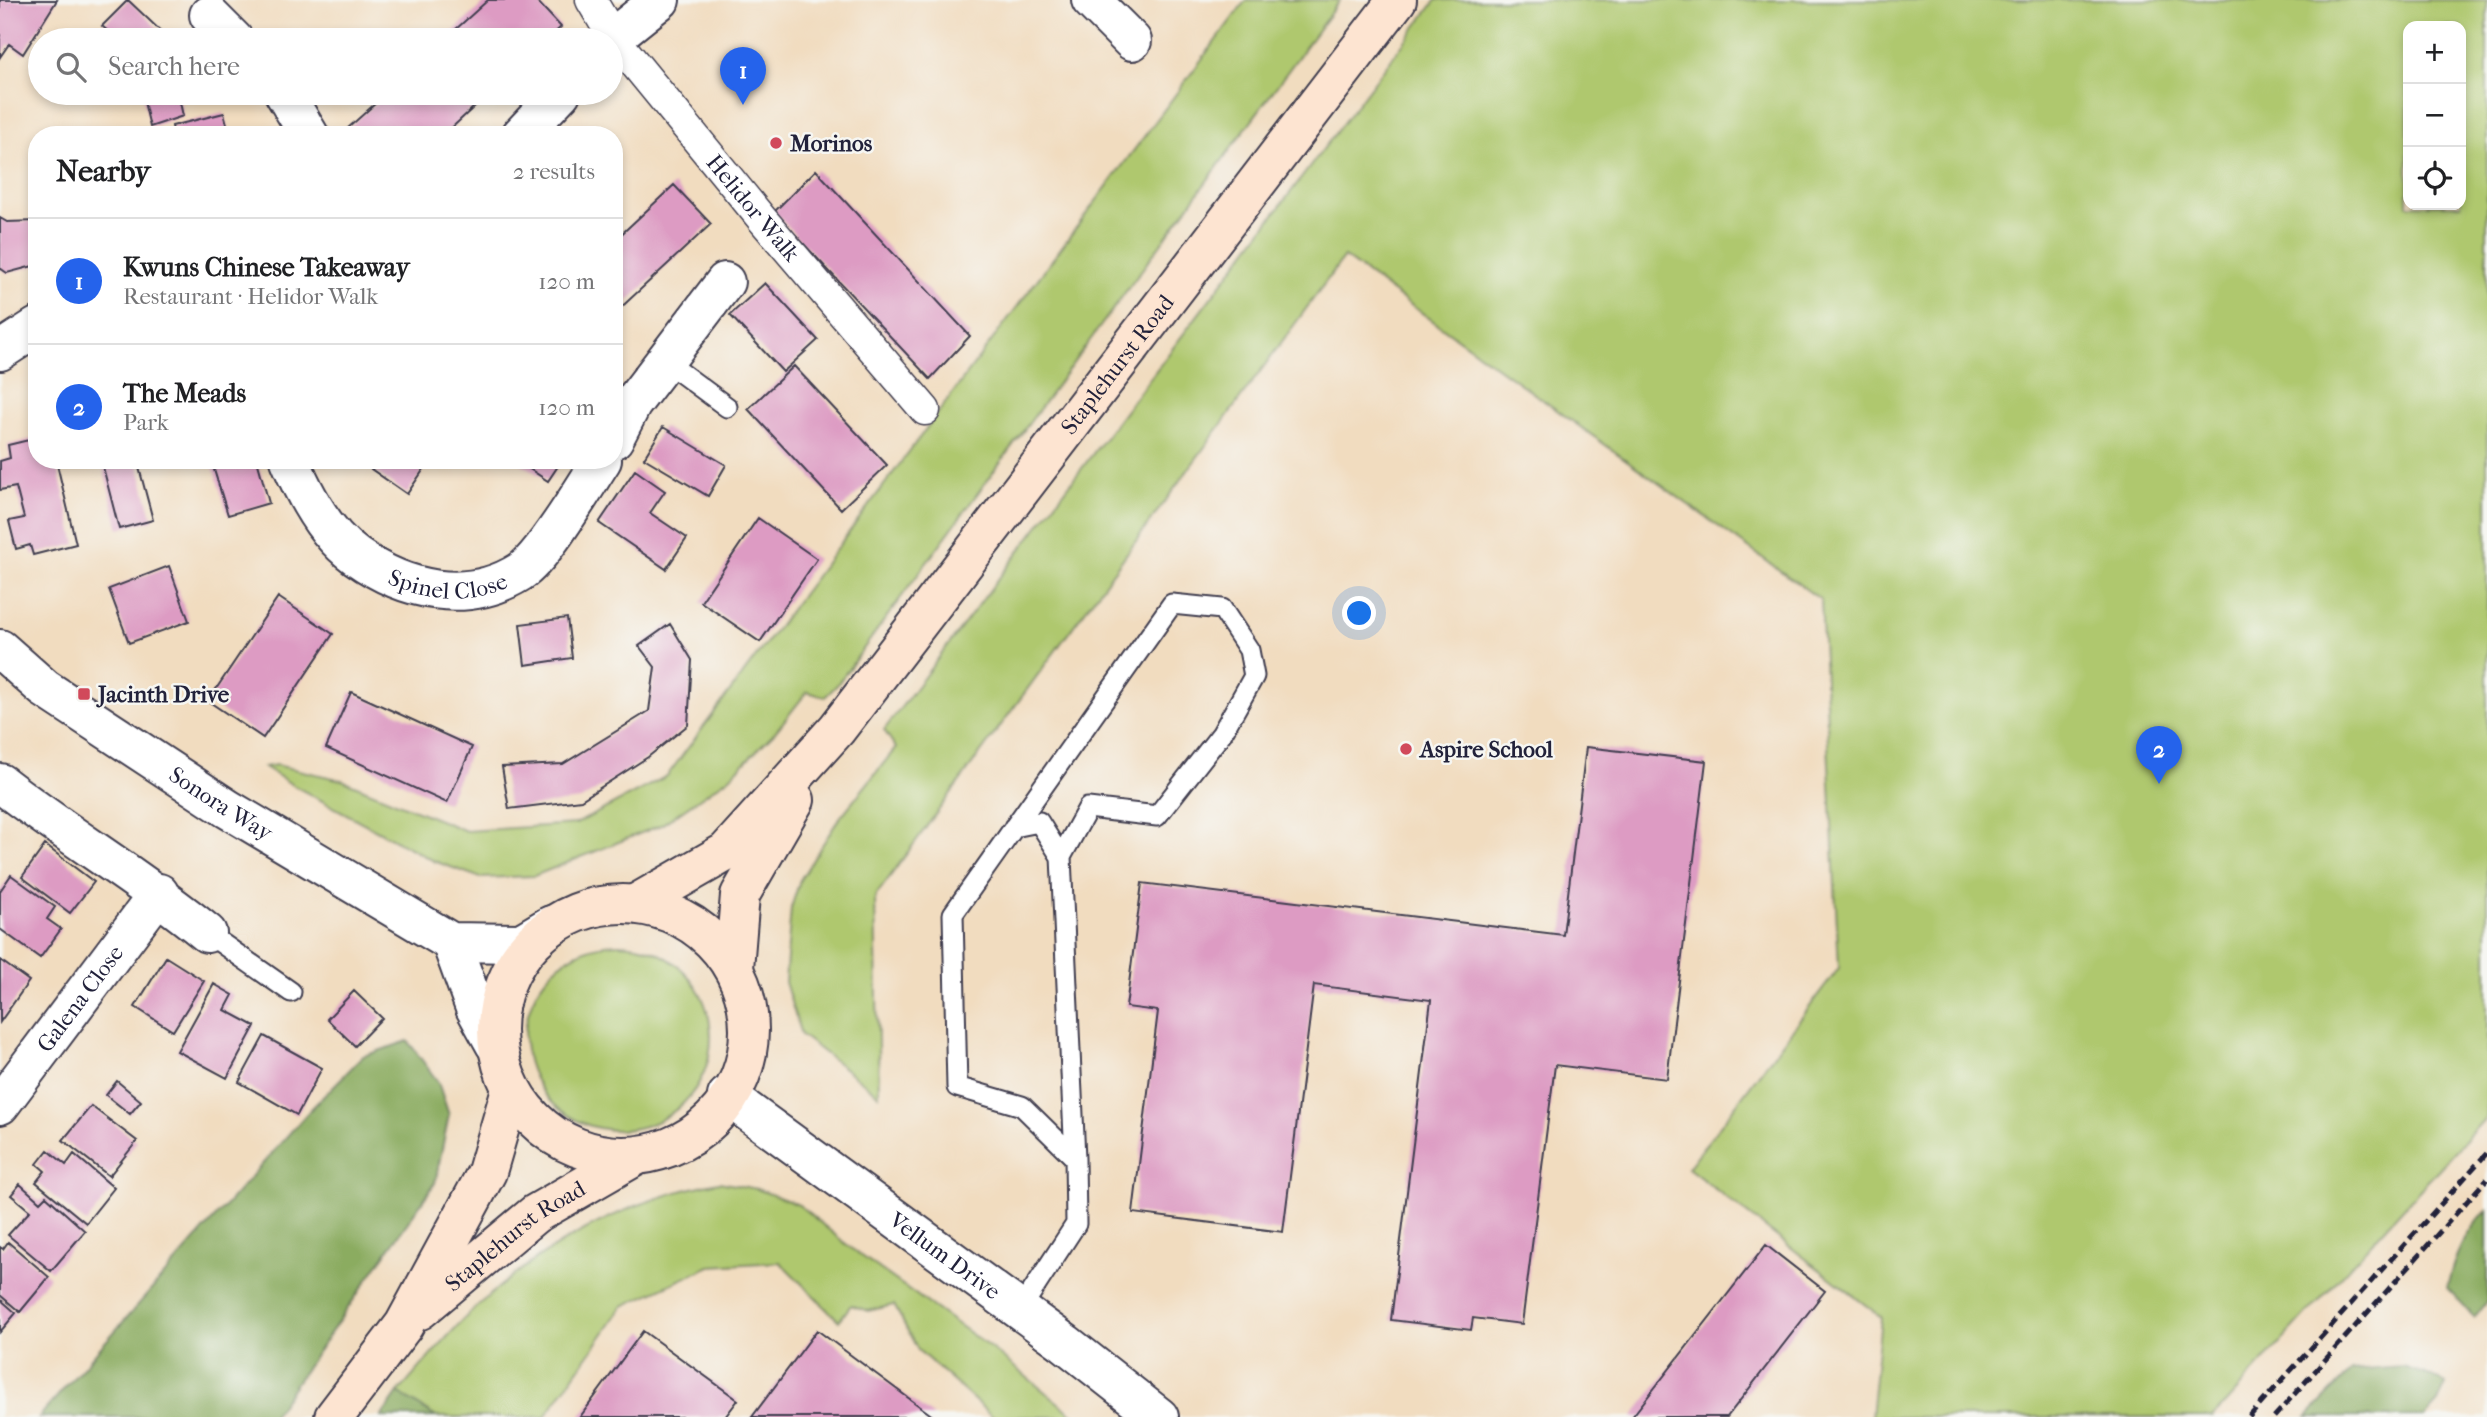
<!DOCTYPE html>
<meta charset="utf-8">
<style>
body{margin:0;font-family:"IM FELL French Canon",serif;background:#f6f6f6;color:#202124}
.controls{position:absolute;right:21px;top:21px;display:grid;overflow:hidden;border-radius:14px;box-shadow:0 4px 10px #0003}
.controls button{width:63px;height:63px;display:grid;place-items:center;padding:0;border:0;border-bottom:2px solid #e0e0e0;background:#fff;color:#202124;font:35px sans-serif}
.you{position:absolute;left:1360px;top:614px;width:24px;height:24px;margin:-18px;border:5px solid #fff;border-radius:50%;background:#1a73e8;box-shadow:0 0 0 10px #1a73e833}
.badge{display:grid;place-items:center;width:46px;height:46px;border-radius:50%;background:#2563eb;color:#fff;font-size:23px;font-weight:700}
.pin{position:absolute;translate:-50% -58px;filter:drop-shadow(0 2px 4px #0008)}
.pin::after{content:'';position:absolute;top:37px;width:24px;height:21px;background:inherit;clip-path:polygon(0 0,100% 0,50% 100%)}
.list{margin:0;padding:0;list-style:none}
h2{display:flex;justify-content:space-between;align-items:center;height:91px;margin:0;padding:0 28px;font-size:30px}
h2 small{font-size:23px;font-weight:400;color:#757577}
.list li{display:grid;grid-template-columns:46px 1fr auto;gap:21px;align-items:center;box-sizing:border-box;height:126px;padding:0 28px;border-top:2px solid #e0e0e0}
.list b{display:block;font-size:26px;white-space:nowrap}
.list p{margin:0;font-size:23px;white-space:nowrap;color:#757577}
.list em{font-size:23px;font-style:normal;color:#757577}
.icon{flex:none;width:38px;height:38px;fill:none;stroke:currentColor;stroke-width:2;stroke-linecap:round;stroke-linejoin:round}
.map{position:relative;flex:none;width:2487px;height:1417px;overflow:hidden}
.search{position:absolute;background:#fff;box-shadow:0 4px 10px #0003;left:28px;top:28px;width:595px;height:77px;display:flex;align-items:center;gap:18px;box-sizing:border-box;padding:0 24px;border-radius:38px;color:#757577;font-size:26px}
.panel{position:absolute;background:#fff;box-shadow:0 4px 10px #0003;left:28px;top:126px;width:595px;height:343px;border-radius:28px}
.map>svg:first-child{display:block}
</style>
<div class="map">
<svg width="2487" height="1417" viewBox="0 0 2487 1417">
<rect width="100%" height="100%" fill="#f6f6f2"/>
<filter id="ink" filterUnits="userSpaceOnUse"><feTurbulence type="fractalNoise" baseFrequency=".0143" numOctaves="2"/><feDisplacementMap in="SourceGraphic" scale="14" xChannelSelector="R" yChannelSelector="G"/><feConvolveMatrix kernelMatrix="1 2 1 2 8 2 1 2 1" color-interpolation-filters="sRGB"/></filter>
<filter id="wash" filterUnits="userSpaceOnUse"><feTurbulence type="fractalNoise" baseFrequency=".00686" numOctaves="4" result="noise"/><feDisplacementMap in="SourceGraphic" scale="28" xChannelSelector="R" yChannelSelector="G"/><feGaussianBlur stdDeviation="1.57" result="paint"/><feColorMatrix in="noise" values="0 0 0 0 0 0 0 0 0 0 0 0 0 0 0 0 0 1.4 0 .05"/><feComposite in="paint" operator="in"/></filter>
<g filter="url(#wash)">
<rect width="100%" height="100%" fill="#f1dcbf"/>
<path fill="#afc86e" stroke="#687554" stroke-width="2" fill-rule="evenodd" d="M1246 0H1340L836 686 825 697 807 692 776 731 729 778 661 825 534 876 481 878 434 861 296 787 264 767 276 765 342 780 466 831 576 824 667 776Z
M1436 0H2487V1116L2213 1417H1871L1881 1317 1688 1168 1839 968 1821 600 1344 257 875 897 879 1095 801 1035 785 982 791 908 800 880 838 820 896 748 884 730ZM2461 26V205H2408V26Z
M525 1037a93 93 0 1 1 186 0a93 93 0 1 1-186 0Z
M719 1182 757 1189 799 1205 852 1249 992 1349 1076 1417H993L918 1350 894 1305 868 1311 851 1305 839 1321 780 1262 710 1266 623 1306 545 1417H436L398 1393C423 1365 447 1335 474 1309 541 1246 628 1199 719 1182Z"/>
<path fill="#8bac61" stroke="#56674e" stroke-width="2" d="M408 1041 438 1082 449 1115 435 1183 272 1417H39L310 1110 363 1056Z
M2487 1210V1300L2475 1317 2447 1288C2454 1256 2464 1234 2487 1210Z
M2403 1367 2440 1379 2446 1384 2438 1403 2425 1417H2307L2351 1371Z
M398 1393 436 1417H381Z"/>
<g id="blocks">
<path fill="#dd9bc3" d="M0 0H57L23 54 9 44 0 57Z
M128 0 166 36 167 40H118L102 26Z
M488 0H536L561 27 547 40H444Z
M142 93H178L183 116 150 127Z
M387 93H489L444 135H354L348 128Z
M224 113 230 135H174L172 126Z
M816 170 970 336 930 379 774 212Z
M674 185 711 224 614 314V241Z
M0 218 7 222 37 221V265L7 273 0 268Z
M765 283 818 340 783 372 730 315Z
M794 366 887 465 841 509 748 409Z
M663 427 726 465 708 496 644 458Z
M37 438V460H56L76 544 33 555 30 545 16 549 9 521 24 518 16 487 0 490V461L10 458 8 445Z
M129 460H137L153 520 119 529 103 467Z
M211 460H257L269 503 228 515Z
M358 460H430L407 494Z
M516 460H562L548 481Z
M635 470 665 491 650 513 687 538 666 569 599 523Z
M758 518 817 559 760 642 701 602Z
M169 566 189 621 129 643 109 589Z
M278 597 333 634 263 738 208 701Z
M567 618 572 658 525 665 520 624Z
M670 624 692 660 688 725 648 757 581 800 509 809 502 767 563 764 649 711 655 667 639 646Z
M351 692 472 747 447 803 326 748Z
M1586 747 1706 761 1667 1079 1555 1065 1522 1324 1473 1318 1471 1330 1391 1320 1431 1000 1314 985 1283 1232 1133 1213 1158 1011 1126 1007 1142 883 1563 935Z
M45 845 94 882 70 913 22 877Z
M11 875 55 907 47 919 61 929 40 958 0 929V891Z
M166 957 204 981 173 1031 135 1007Z
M0 960 29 981 0 1022Z
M214 984 233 995 225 1010 255 1026 227 1078 177 1051Z
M354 991 382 1018 355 1046 327 1019Z
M264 1036 322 1068 297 1115 239 1082Z
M117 1081 141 1101 130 1114 106 1095Z
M91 1106 137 1141 109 1176 63 1140Z
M48 1150 66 1165 74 1154 114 1188 86 1223 36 1182 45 1171 37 1164Z
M20 1184 40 1202 46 1196 85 1231 51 1271 8 1235 30 1211 11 1195Z
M8 1242 49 1277 20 1312 0 1295V1247L3 1249Z
M1766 1245 1825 1291 1727 1417H1632Z
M0 1299 16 1313 0 1332Z
M817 1330 934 1417H752Z
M643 1331 738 1400 725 1417H580Z"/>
</g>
</g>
<g filter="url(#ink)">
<use href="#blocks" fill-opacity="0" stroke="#413e4f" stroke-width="2"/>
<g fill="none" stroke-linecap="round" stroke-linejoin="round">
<defs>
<path id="service" d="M665 361 727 407
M1014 827 1039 822 1061 857
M207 933 291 992
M1020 1310 1076 1224 1075 1158 1022 1106 957 1087 953 914 1172 604 1222 609 1249 650 1254 676 1222 733 1157 816 1088 808 1061 857 1075 1158"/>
<g id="pedestrian">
<path id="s1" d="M591 0 613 37 762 219 925 410"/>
</g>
<g id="minor">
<path d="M1091 0 1132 41"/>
<path d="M209 15 234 40"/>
<path d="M610 40 660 0"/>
<path d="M284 93 309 135"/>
<path d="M521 135 561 93"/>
<path d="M0 351 37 327"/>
<path d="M614 439 632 404 725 282"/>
<path id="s2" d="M290 460C304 494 325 534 356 556 405 591 467 605 520 572 543 558 585 486 602 460"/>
<path id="s3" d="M0 649 44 688 228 809 451 942 521 943 551 925"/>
<path d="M0 783C68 836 140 878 207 933"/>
<path d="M451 942 475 1008 495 1044"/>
<path id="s4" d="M727 1096 1065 1343 1159 1417"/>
<path id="s5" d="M0 1105 159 893"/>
</g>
<g id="secondary">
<path id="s6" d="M637 903 726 852 837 729 1397 0"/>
<circle cx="623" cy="1030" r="126"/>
<path d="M734 968 740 895 795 800"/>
<path id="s7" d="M420 1310 535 1214 634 1157"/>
<path d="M334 1417 404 1325 487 1172 511 1089"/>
</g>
</defs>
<use href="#service" stroke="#413e4f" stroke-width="23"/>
<use href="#pedestrian" stroke="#413e4f" stroke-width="33"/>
<use href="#minor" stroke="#413e4f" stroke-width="42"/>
<use href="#secondary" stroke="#413e4f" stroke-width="42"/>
<use href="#service" stroke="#fff" stroke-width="19"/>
<use href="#pedestrian" stroke="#fff" stroke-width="30"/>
<use href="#minor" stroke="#fff" stroke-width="38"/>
<use href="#secondary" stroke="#fde4d1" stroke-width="38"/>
<path stroke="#22223b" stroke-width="5" stroke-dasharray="10 5" stroke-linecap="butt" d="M2249 1417 2487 1153
M2274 1417 2487 1179"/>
</g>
</g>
<g fill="#d1495b" stroke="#f6f6f2" stroke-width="2.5">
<circle cx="776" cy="143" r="7"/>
<rect x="77" y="687" width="14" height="14" rx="3.5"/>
<circle cx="1406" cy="749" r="7"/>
</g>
<g text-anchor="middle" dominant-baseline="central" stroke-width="5" stroke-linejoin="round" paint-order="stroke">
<g font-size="23" font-weight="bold" fill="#22223b" stroke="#f6f6f2" text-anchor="start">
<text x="790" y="143">Morinos</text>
<text x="98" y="694">Jacinth Drive</text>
<text x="1420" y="749">Aspire School</text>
</g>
<g font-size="23" fill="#22223b" stroke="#f6f6f2">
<text stroke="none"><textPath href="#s1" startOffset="264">Helidor Walk</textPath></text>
<text stroke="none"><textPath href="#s6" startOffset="728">Staplehurst Road</textPath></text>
<text stroke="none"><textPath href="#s2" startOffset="217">Spinel Close</textPath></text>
<text stroke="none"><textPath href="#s3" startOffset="270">Sonora Way</textPath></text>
<text stroke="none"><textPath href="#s5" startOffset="133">Galena Close</textPath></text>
<text stroke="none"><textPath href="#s7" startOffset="121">Staplehurst Road</textPath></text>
<text stroke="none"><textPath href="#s4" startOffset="270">Vellum Drive</textPath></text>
</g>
</g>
</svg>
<div class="controls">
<button>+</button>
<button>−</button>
<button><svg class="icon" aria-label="locate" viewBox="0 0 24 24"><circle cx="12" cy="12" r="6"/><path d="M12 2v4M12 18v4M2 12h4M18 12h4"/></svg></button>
</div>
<div class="you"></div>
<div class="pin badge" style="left:743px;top:105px">1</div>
<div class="pin badge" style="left:2159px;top:784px">2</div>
<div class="search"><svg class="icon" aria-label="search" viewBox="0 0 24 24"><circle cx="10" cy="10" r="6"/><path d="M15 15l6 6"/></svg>Search here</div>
<section class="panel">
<h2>Nearby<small>2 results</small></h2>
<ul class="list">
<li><span class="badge">1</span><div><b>Kwuns Chinese Takeaway</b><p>Restaurant · Helidor Walk</p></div><em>120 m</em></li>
<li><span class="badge">2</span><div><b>The Meads</b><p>Park</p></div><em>120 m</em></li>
</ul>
</section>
</div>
